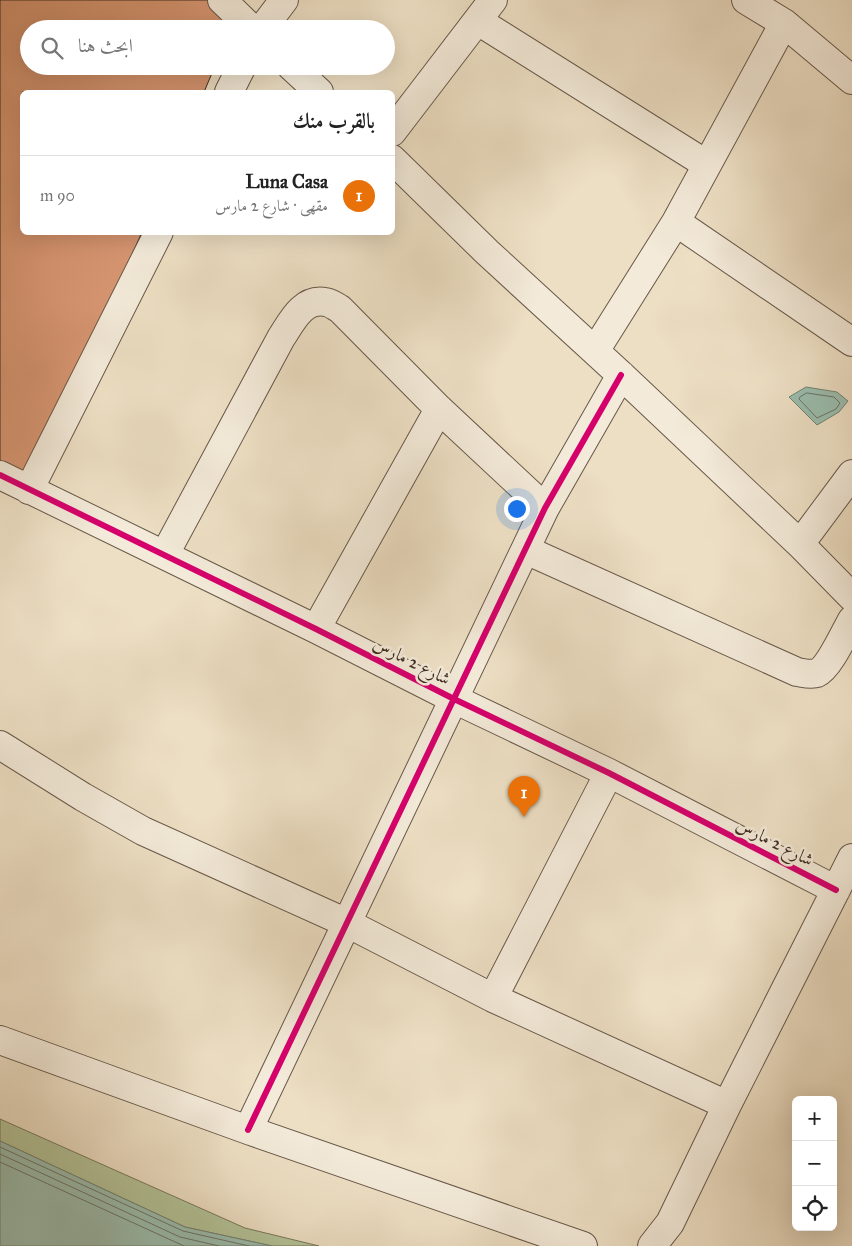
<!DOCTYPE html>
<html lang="ar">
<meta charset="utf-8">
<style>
body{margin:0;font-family:"IM FELL Great Primer",Amiri,serif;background:#f6f6f6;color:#222;direction:rtl}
.controls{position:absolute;right:15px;bottom:15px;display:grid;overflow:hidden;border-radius:8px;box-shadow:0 5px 20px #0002}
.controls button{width:45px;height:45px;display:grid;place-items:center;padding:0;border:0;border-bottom:1px solid #e0e0e0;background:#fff;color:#222;font:25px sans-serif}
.you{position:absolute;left:516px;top:508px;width:18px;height:18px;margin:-12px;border:4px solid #fff;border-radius:50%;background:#1a73e8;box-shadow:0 0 0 8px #1a73e833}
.badge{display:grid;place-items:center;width:32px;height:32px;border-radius:50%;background:#8f2418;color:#fff;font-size:16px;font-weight:700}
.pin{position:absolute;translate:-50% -41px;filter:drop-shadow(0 1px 2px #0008)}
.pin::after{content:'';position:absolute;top:26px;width:18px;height:15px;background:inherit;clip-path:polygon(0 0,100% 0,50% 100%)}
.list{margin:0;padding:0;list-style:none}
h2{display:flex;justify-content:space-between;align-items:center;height:65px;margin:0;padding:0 20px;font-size:21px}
h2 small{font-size:16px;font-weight:400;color:#767676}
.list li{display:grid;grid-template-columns:32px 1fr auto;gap:15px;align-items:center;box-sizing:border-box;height:80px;padding:0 20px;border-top:1px solid #e0e0e0}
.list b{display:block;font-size:19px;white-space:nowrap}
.list p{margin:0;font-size:16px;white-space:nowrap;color:#767676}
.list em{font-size:16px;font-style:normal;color:#767676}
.icon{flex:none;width:28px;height:28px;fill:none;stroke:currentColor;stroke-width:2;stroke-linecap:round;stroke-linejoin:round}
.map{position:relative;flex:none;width:852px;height:1246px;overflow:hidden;direction:ltr}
.search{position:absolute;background:#fff;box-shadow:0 5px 20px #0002;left:20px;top:20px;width:375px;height:55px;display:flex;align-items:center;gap:12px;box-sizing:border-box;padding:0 18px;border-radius:28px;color:#767676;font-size:19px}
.panel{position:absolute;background:#fff;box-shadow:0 5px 20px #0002;left:20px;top:90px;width:375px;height:145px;border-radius:8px;direction:rtl}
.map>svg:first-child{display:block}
</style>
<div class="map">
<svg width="852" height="1246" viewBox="0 0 852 1246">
<rect width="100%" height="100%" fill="#eddfc4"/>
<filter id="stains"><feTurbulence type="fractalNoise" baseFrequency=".004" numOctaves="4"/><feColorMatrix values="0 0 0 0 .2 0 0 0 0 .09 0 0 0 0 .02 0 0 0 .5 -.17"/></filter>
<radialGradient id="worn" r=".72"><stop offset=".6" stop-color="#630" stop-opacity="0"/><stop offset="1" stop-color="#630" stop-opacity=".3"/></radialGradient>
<path fill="#b3c398" stroke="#78775c" d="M0 1119 245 1228 319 1246H272L185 1227 0 1141Z"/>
<path fill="#9abdae" stroke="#748375" d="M806 387 837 392 848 401 839 412 817 425 789 397Z
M0 1141 185 1227 272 1246H0Z"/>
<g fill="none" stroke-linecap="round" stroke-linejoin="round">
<path stroke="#6b7467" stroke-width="1" d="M807 393 834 397 840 403 836 409 817 418 799 399 800 397Z
M0 1147 183 1231 249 1246
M0 1154 180 1237 219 1246
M0 1162 184 1246"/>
</g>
<path fill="#d79672" stroke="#3c2b20" d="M0 0H208L234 24 232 29H29V66H215L204 92H22V232H142L29 489 0 474Z"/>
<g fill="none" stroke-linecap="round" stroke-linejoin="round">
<defs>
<path id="minor" d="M222 0 252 29
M478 21 706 164
M784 23 852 80
M262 29 284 0
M291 66 319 92
M229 92 242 66
M392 132 493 0
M392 159 487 252 621 375 800 544 852 597
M676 222 852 342
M595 351 676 222 784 23 746 0
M0 475 316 629 454 699 609 773 836 890
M29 490 159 232
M800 544 852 474
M526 550 797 672C804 673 811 675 817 673 829 668 845 632 852 620
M165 554 281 338C291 323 302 298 325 302 330 302 336 307 340 309L439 409 545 508
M316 629 439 409
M0 745 83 797 143 831 347 923 493 998 727 1105
M493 998 609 773
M0 1040 248 1130 583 1246
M248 1130 545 508 621 375
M652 1246 670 1223 727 1105 852 858"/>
</defs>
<use href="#minor" stroke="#685849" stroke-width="30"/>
<use href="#minor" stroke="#f3ead9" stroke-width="28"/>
<defs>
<path id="cycleway" d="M0 475 316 629 454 699 609 773 836 890
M248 1130 545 508 621 375"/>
</defs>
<use href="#cycleway" stroke="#f3ead9" stroke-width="9"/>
<use href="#cycleway" stroke="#d6006c" stroke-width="6"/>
</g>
<g text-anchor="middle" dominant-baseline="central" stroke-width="5" stroke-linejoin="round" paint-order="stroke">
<g font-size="18" fill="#3c2b20" stroke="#f3ead9">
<text transform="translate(412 661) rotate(27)">شارع 2 مارس</text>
<text transform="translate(775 842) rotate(27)">شارع 2 مارس</text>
</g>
</g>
<rect width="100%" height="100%" filter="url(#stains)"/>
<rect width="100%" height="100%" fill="url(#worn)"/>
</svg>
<div class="controls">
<button>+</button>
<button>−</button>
<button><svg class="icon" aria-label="locate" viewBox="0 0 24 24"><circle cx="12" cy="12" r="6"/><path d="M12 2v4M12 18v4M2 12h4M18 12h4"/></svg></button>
</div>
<div class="you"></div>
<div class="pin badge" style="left:524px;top:817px;background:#e8710a">1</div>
<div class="search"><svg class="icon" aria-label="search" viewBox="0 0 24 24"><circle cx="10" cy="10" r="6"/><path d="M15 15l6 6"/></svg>ابحث هنا</div>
<section class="panel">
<h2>بالقرب منك<small></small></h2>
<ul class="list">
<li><span class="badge" style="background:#e8710a">1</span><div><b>Luna Casa</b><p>مقهى · شارع 2 مارس</p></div><em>90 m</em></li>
</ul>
</section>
</div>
